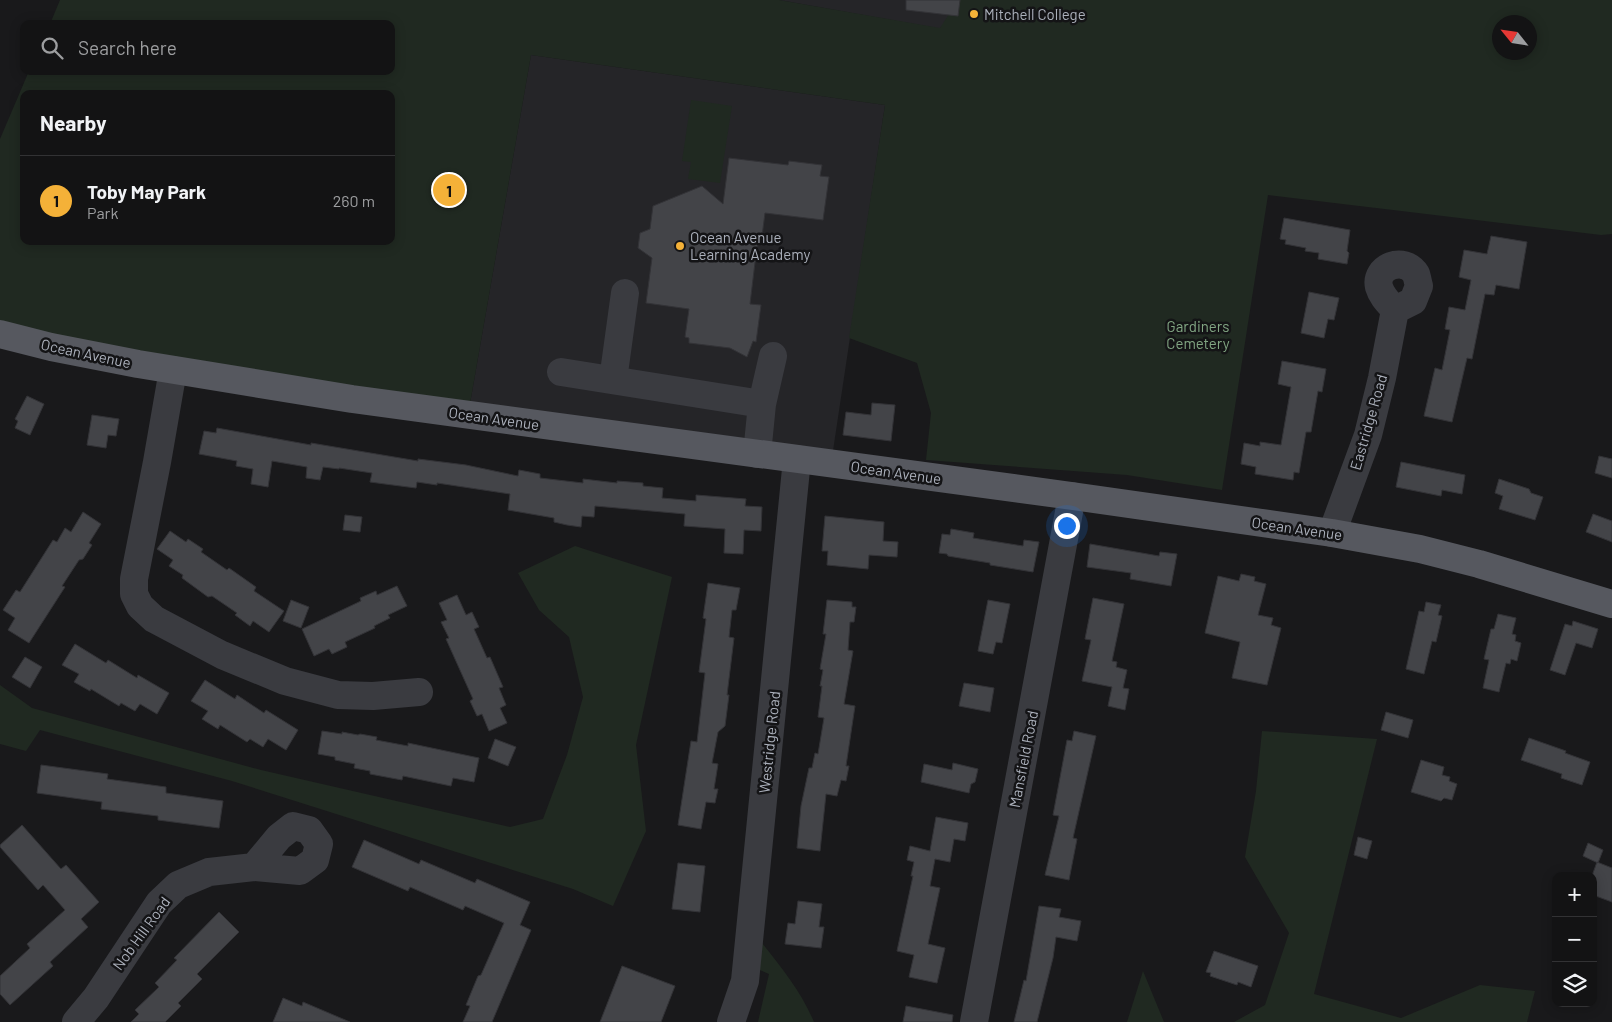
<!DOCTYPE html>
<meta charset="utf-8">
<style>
body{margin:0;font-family:Barlow,sans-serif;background:#202022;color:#f1f3f6}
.controls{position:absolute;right:15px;bottom:15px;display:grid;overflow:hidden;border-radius:10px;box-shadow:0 2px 12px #0003}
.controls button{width:45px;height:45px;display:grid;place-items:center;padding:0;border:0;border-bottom:1px solid #323234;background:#131314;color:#f1f3f6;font:25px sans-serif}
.compass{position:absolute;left:1492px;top:15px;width:45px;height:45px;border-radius:50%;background:#131314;box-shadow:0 2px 12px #0003;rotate:300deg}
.you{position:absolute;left:1066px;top:525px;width:18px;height:18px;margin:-12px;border:4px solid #fff;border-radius:50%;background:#1a73e8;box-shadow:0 0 0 8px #1a73e833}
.badge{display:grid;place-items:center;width:32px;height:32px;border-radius:50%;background:#f4b138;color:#111;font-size:16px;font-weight:700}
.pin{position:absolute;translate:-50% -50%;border:2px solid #fff;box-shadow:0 1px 5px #0006}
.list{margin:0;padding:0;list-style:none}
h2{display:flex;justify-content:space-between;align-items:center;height:65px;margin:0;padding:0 20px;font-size:21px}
h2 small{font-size:16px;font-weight:400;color:#9d9ea0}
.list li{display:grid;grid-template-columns:32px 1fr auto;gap:15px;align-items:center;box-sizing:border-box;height:90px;padding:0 20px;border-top:1px solid #323234}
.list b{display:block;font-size:19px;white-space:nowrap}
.list p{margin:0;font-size:16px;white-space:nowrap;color:#9d9ea0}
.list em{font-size:16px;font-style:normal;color:#9d9ea0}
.icon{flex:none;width:28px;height:28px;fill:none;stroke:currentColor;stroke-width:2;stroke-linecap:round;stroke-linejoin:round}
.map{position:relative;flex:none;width:1612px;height:1022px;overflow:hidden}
.search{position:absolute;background:#131314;box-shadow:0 2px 12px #0003;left:20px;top:20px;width:375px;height:55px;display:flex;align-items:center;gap:12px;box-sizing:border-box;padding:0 18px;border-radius:10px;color:#9d9ea0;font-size:19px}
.panel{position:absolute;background:#131314;box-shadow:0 2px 12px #0003;left:20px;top:90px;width:375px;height:155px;border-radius:10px}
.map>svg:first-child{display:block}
</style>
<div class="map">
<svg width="1612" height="1022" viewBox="0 0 1612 1022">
<rect width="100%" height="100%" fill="#19191b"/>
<path fill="#252528" d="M779 0H1092L1077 53Z
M531 55 885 105 831 464 468 415Z"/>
<path fill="#202921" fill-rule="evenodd" d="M60 0H779L940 28 958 0H1612V234L1601 235 1268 195 1222 490 1127 475 926 460 931 413 917 363 849 338 885 105 531 55 468 415 0 334V139L29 71H391V24H50ZM1500 22H1530V52H1500ZM24 94H391V241H24Z
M691 100 732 106 720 183 688 179 691 162 682 161Z
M575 546 672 577 636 745 646 831 613 906 573 889 232 781 40 730 26 751 0 744V685L32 708 261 770 510 827 543 819 567 755 583 697 569 637 539 610 518 573Z
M1262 731 1377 739 1314 994 1401 1018 1480 985 1535 991 1527 1022H1234L1265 1005 1289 933 1245 857 1256 791Z
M762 943C782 968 802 993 814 1022H758L769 974 755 968Z
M1143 971 1164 1022H1127Z"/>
<path fill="#434448" stroke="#333337" d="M906 0H960L958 16 906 10Z
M729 158 788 165 789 161 822 165 820 176 829 177 823 220 765 213 761 244 757 246 750 304 761 305 756 342 753 341 747 357 730 348 689 343V338L685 337 689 309 646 303 652 258 638 248 640 233 650 229 653 206 702 186 723 204Z
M1284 218 1350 230 1347 251 1349 253 1347 264 1318 259 1319 253 1305 251 1306 248 1285 244 1286 240 1280 239Z
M1491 236 1527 242 1519 289 1496 285 1494 295 1485 294 1472 359 1467 358 1452 422 1424 416 1435 368 1442 370 1450 330 1445 329 1449 307 1465 310 1471 280 1459 277 1464 250 1487 254Z
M1309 292 1339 298 1334 320 1328 319 1324 338 1301 333Z
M1282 361 1326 369 1322 392 1318 391 1311 432H1306L1299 473 1294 472 1293 480 1255 474 1256 467 1241 464 1244 443 1260 446V442L1281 445 1291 387 1278 384Z
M27 396 44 404 30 435 15 428 18 421 15 419Z
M872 403 895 405 891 441 843 435 846 412 871 415Z
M92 415 119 419 116 436 108 435 106 448 87 445Z
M217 428 311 445V443L418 461V459L466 465 518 476 519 470 540 474V478L583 483V479L617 483V481L643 483V486L663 488 662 498 696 501V495L746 499 745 506 762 507 761 531 744 530 743 554 724 553 725 529 684 526 685 514 595 506 594 517 582 516 581 527 567 525 554 522V518L508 510 510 494 437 483V485L417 482 416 488 385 484 370 482 372 473 339 468V469L323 467 320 480 306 478 307 467 272 461 268 487 251 484 253 469 236 466 237 461 199 454 204 431 216 433Z
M1599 456 1612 459V478L1595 473Z
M1401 462 1465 475 1462 494 1442 490 1441 496 1396 487Z
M1499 479 1529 489 1531 493 1543 497 1535 520 1499 509 1503 496 1495 493Z
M83 512 101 524 89 543 92 545 83 559 79 560 62 586 65 587 29 643 8 630 15 618 3 610 16 590 20 592 53 540 57 542 65 528 71 532Z
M1593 514 1612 521V542L1586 532Z
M345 515 362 517 360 532 343 530Z
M825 516 884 522 883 541 898 542 897 557 869 555 868 569 827 565 828 551H822Z
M951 529 974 533 973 538 1023 546 1024 540 1039 542 1033 572 990 565V563L948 556 947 554 939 553 942 534 950 535Z
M170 531 186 542 188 539 203 549 201 552 227 570 229 568 256 587 254 591 284 611 269 632 253 621 250 626 235 615 237 613 212 596 208 597 182 578 183 575 169 566 173 560 157 549Z
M1090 544 1159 556 1160 552 1177 554 1171 586 1130 579 1131 573 1087 567Z
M1241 574 1255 577 1254 581 1266 584 1258 615 1273 618 1271 625 1281 628 1267 685 1232 678 1240 642 1205 633 1218 576 1239 581Z
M708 583 740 588 736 610H732L729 637 734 638 727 695H729L725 726 718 732 712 763 718 764 714 789H718L715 803 706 802 701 829 678 825 691 741 697 742 705 673 699 672 706 619 703 618Z
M397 586 407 606 388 615 390 618 374 626 375 628 345 642 347 647 332 654 329 649 314 656 302 629 361 601 360 598 376 591 377 595Z
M457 595 466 615 472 612 479 627 474 629 487 658 490 657 503 687 499 688 506 705 500 708 507 723 489 731 482 714 477 716 470 701 473 699 446 639 449 638 441 622 447 620 439 603Z
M1093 598 1124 604 1112 661 1117 662 1116 667 1127 670 1123 688 1129 689 1125 710 1108 706 1112 687 1082 681 1091 640 1085 639Z
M291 600 309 607 301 628 283 621Z
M827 600 852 602V607H856L854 622H850L848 650 853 651 844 704 855 706 846 766H849L846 781 841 780 837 796 826 794 820 851 797 848 801 806 809 768H812L815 753 818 754 824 718 818 717 822 686H820L823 670 820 669 826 634H823Z
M988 600 1010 604 1002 643 996 642 993 654 978 651Z
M1426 602 1441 605 1438 615 1442 616 1436 642 1432 641 1424 674 1406 669 1419 611 1424 612Z
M1498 614 1516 618 1512 634 1516 635 1515 641 1521 643 1517 661 1511 659 1510 664 1506 663 1499 692 1483 688 1489 660 1484 659 1491 629H1494Z
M1573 621 1598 629 1592 648 1576 643 1565 675 1550 670 1565 624 1572 626Z
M75 644 106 663 108 660 137 678 138 675 169 693 157 714 140 704 135 711 121 703 119 706 91 689 90 691 74 682 79 674 62 665Z
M25 657 42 667 30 688 12 677Z
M205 680 235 699 237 695 264 713 266 710 298 730 286 750 268 739 263 747 250 739 247 742 220 725 218 729 202 719 208 711 191 701Z
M964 683 994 688 990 712 959 706Z
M1386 712 1413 720 1408 738 1381 730Z
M322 731 342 734V732L358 735 360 734 377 737 376 740 408 746V743L479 758 474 782 453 778 451 786 403 776 402 780 370 774V771L354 768 355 764 335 760V757L318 754Z
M1074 731 1096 736 1073 838 1077 839 1069 880 1045 875 1059 816 1053 815 1067 740 1072 741Z
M1529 738 1566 751 1565 753 1590 762 1582 785 1561 778 1562 774 1521 760Z
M495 739 516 747 508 766 488 758Z
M1421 760 1444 767 1442 775 1450 777 1449 781 1457 784 1452 800 1444 798 1441 801 1411 792Z
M953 763 978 769 975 782 971 784 969 793 921 782 924 764 952 770Z
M41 765 108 774 107 779 166 787V793L223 801 219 828 158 820V816L101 809 102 802 37 793Z
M936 817 968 823 965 841 954 839 950 862 935 859 930 886 940 888 928 944 945 948 937 983 909 977 914 955 897 951 913 876H911L914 862 907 860 910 846 930 851Z
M22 825 61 869 66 865 99 902 81 919 88 927 50 962 53 966 10 1005 0 994V976L30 948 27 944 65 910 43 885 38 890 0 847V845Z
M1358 837 1372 841 1367 859 1354 855Z
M364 840 419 864 421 860 475 883 477 879 530 902 520 925 531 930 492 1022H463L470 1006 466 1005 478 976 481 975 504 923 465 906 463 910 410 887 408 891 352 867Z
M1588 843 1603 850 1598 863 1583 856Z
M1597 862 1612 868V902L1593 895V873Z
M678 863 705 866 700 912 672 909Z
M798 901 822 904 819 927H824L821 948 785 944 788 923 795 924Z
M1039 906 1061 909 1059 917 1081 921 1077 941 1056 937 1053 958 1037 1022H1014L1024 980 1026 981Z
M219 912 239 932 197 974 202 979 178 1003 181 1006 165 1022H131L139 1014 135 1010 159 987 155 983 177 960 174 958Z
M1214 951 1258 966 1251 987 1238 982 1237 985 1210 976 1211 973 1206 972Z
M622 966 675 986 661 1022H600Z
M283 998 302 1006 303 1002 350 1022H273Z
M906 1006 953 1015 952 1022H903Z"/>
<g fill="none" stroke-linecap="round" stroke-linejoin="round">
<path stroke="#3a3b40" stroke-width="28" d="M173 370 157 462 134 579V594L140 606 154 619 222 655 285 681 338 695 373 696 419 692
M561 372 762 404 757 454
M613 380 625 293
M762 404 773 356
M1332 533 1368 435 1382 378 1395 310 1413 301 1419 286C1418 282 1417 277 1416 274 1404 255 1374 267 1379 287 1382 297 1389 303 1395 310
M76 1022 96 998 159 903 178 885 209 872 254 867 300 871 315 860 319 844 309 830 293 826 279 837 254 867
M731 1022 745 981 797 459
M974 1022 1072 496"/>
<path stroke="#56585f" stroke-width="28" d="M0 334 51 347 138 364 352 399 1072 496 1332 533 1420 549 1479 564 1612 604"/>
</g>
<g fill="#f4b138" stroke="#141416" stroke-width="2">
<circle cx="974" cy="14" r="5"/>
<circle cx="680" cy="246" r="5"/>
</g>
<g text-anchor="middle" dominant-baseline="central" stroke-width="5" stroke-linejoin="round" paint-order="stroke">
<g font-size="15" fill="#abb0bb" stroke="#141416" text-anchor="start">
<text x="984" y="14">Mitchell College</text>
<text x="690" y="237">Ocean Avenue<tspan x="690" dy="17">Learning Academy</tspan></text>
</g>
<g font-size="15" fill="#82a683" stroke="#141416">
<text x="1198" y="326">Gardiners<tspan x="1198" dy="17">Cemetery</tspan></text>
</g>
<g font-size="15" fill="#abb0bb" stroke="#141416">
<text transform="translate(86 353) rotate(12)">Ocean Avenue</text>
<text transform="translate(494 418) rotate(8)">Ocean Avenue</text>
<text transform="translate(1368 422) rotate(-74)">Eastridge Road</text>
<text transform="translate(896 472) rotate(8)">Ocean Avenue</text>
<text transform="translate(1297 528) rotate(8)">Ocean Avenue</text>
<text transform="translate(769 742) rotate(-84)">Westridge Road</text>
<text transform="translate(1023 759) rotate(-79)">Mansfield Road</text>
<text transform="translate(141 933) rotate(-54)">Nob Hill Road</text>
</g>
</g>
</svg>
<div class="controls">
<button>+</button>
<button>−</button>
<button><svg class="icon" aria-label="layers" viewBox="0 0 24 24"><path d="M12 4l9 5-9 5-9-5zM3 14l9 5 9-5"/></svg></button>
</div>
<svg class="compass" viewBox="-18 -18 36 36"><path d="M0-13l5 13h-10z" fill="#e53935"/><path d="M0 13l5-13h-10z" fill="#9d9ea0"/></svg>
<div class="you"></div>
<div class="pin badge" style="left:449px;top:190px">1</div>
<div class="search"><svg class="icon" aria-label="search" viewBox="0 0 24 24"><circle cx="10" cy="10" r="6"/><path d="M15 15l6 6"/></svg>Search here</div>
<section class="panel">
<h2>Nearby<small></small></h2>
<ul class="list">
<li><span class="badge">1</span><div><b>Toby May Park</b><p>Park</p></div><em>260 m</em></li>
</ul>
</section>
</div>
